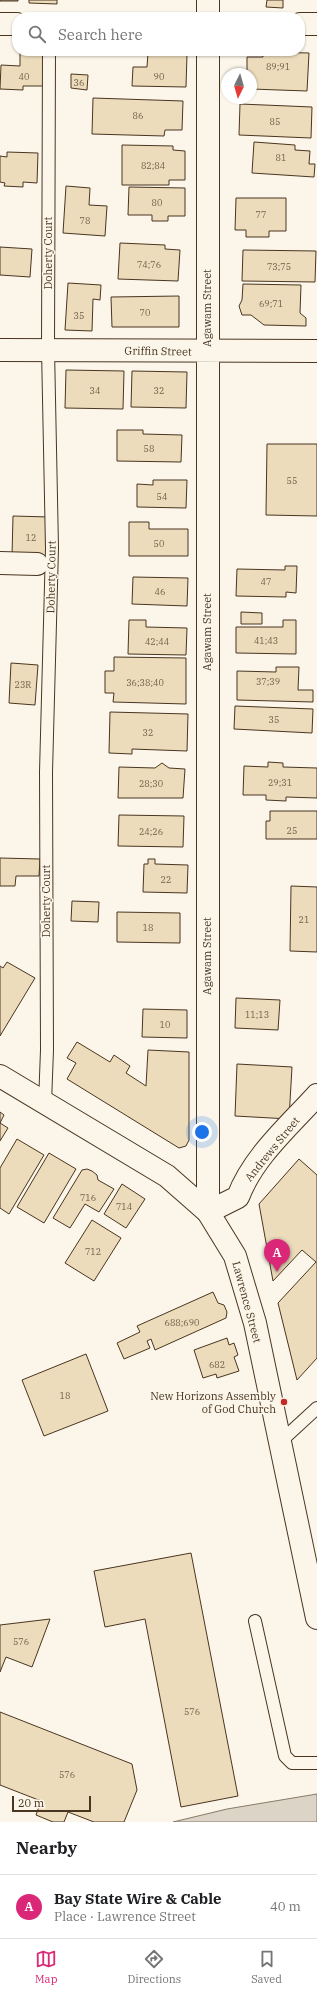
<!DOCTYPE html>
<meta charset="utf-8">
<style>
body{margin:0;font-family:"IBM Plex Serif",serif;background:#f6f6f6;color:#202124}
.compass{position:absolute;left:221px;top:68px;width:36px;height:36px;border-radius:50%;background:#fff;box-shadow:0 1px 3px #0004;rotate:185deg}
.scale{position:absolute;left:12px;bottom:10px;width:79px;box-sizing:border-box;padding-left:4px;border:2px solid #4a3520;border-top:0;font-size:11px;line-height:14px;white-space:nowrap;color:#4a3520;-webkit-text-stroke:3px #fbf6e9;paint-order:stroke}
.you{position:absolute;left:202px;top:1132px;width:14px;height:14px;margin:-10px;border:3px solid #fff;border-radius:50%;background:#1a73e8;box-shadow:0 0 0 6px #1a73e833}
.badge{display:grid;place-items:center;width:26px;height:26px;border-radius:50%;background:#db2777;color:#fff;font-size:13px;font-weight:700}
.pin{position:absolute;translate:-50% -33px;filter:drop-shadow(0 1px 2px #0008)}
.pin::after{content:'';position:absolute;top:21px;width:14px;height:12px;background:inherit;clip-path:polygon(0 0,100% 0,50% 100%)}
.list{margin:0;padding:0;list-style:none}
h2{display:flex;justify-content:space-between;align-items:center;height:52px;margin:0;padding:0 16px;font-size:17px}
h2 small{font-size:13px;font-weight:400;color:#757577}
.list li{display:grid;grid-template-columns:26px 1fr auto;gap:12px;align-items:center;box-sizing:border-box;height:64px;padding:0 16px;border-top:1px solid #e0e0e0}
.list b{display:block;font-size:15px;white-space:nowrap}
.list p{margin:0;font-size:13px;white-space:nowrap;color:#757577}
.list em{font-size:13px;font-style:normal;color:#757577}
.icon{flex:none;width:22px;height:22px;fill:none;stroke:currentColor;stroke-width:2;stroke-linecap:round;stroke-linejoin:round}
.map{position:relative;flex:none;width:317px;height:1822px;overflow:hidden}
.search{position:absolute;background:#fff;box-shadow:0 1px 3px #0004;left:12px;right:12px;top:12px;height:44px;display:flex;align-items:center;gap:10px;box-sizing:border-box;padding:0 14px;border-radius:16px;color:#757577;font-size:15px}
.sheet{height:116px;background:#fff}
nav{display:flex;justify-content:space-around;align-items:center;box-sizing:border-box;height:56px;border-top:1px solid #e0e0e0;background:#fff;font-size:11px;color:#757577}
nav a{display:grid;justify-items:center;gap:2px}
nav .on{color:#db2777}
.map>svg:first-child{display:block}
</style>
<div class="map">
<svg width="317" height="1822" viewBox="0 0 317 1822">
<rect width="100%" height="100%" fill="#fbf6e9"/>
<path fill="#dcd4c6" stroke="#887966" d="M317 1794V1822H173L227 1809Z"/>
<path fill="#ecdcbc" stroke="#4a3520" d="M0 0H18V1H0Z
M29 0H57V4L29 3Z
M267 0H283V8L266 7Z
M20 51H47V86H23V90L0 89 1 65 20 66Z
M263 52 309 53 307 91 251 89V74H247V57H263Z
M148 53 187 54 186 87 132 86 133 67H147Z
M71 74 88 75 87 90 71 88Z
M93 98 183 101 182 130H165L164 136 92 134Z
M240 104 312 107 311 138 239 135Z
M254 142 295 145V150L310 151 309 164H315L314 177 252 173Z
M122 145 173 146V150L185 151V180H169V185H122Z
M7 152 38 153 37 183 23 182V187L4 186 5 183 0 182V156L7 157Z
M66 186 90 188 89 205 107 206 105 236 63 233Z
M129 187 185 188V216H168V221H152V215H128Z
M236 198H286V231H269V237H246V230H235Z
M120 243 165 245V249L180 250 178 281 118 279Z
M0 247 32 249 30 277 0 275Z
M243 250 316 251 315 282 242 281Z
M68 283 101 285 100 300 93 299 92 331 65 330Z
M243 284 301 285 300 313 306 318V326L264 325 251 315H242L239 306 242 300Z
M179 296V327H112L111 297Z
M66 370 124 371 123 409 65 408Z
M132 371 187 372 186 408 131 407Z
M117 430H143V434L182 435 181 462 117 461Z
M267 444H317V516L266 515Z
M153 480H187L186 508 137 507V484L153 485Z
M13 516 50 517 48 557 12 556Z
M129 522H149V529H188V556H129Z
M285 566H297L296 593 286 592V597L236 596 237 569 285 570Z
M133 577 188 578 187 606 132 604Z
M241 612 262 613V624H241Z
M129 620H146V627L187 628 186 655 128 654Z
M283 620H296V654L236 653V627H283Z
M114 657 186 658V704L113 702 114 693H105V671H114Z
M11 663 38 665 35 705 9 703Z
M276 667H299L298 690H313V702L237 700V671L276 672Z
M235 706 313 709 312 733 234 729Z
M110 712 188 714 187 751 132 749V754L109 753Z
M268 762 283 763V767L317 768V798L286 797V801L266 800V795H243L244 766 268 767Z
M162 763 169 768 185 769 183 798H118L119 767 155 768Z
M270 811H317V839H266V821H270Z
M119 815 184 816 183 847 118 846Z
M0 858 40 859 39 876H16L15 886H0Z
M148 859H155V864L188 865 187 893 143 892 144 864H148Z
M291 886 317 887V952L290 951Z
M72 901 99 902 98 922 71 921Z
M117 912 180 913V943L117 942Z
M7 962 35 978 0 1036V966L3 968Z
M236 998 280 1000 278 1030 235 1028Z
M143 1009 187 1010V1038L142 1037Z
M77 1042 110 1062 114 1055 130 1066 126 1073 146 1086 148 1050 189 1052V1140L186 1146 179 1148 67 1079 76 1063 67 1058Z
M237 1064 292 1067 289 1119 235 1116Z
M0 1112 4 1115 0 1123Z
M0 1123 8 1128 0 1141Z
M17 1139 44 1155 9 1214 0 1208V1168Z
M49 1153 76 1169 44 1223 17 1207Z
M299 1159 317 1175V1358L297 1380 278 1303 316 1262 302 1250 273 1281 259 1204Z
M87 1169 92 1171 97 1175 98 1180 114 1189 99 1212 85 1204 70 1228 53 1218 82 1170Z
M122 1184 145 1199 126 1228 104 1214Z
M92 1220 121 1238 94 1281 65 1263Z
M213 1292 218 1303 224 1305 227 1312 226 1318 155 1350 151 1339 147 1341 150 1348 124 1359 117 1343 140 1332 137 1326Z
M227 1338 229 1345 234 1343 238 1355 234 1357 239 1371 217 1378 216 1374 203 1378 194 1350Z
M86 1354 108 1411 44 1436 22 1380Z
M191 1553 238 1796 181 1807 145 1619 105 1627 94 1571Z
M50 1619 32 1667 6 1657 0 1672V1625Z
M0 1712 132 1764 137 1790 124 1822H94L68 1812 64 1822H53L36 1815 41 1801 0 1785Z"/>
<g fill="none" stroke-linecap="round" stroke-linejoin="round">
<defs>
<path id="service" d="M45 1103 47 1050 46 772 52 548 48 349 49 51
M280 1442 317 1408
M255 1621 285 1756 292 1763H317"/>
<path id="minor" d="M208 17V0
M0 24H17
M300 24H317
M208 51V1212L238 1197C253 1157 289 1126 317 1095
M0 350 317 351
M0 563 37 564"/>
<path id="secondary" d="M0 1076 167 1176 208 1212 235 1256 255 1323 317 1618"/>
</defs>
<use href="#service" stroke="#4a3520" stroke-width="14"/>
<use href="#minor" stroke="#4a3520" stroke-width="24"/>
<use href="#secondary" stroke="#4a3520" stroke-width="24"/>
<use href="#service" stroke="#fbf6e9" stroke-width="12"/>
<use href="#minor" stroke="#fbf6e9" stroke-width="22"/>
<use href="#secondary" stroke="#fbf6e9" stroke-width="22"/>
</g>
<circle fill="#c62828" stroke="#fbf6e9" stroke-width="1.5" cx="284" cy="1402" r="4"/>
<g text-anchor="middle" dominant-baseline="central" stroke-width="3" stroke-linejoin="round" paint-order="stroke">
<g font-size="9" fill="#725f47">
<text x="278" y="66">89;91</text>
<text x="24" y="76">40</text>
<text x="159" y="76">90</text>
<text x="79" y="82">36</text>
<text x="138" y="115">86</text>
<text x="275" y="121">85</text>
<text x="281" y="157">81</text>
<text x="153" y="165">82;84</text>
<text x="157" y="202">80</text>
<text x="261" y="214">77</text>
<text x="85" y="220">78</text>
<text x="149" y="264">74;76</text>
<text x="279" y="266">73;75</text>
<text x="271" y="303">69;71</text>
<text x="145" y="312">70</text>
<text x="79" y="315">35</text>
<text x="95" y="390">34</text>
<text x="159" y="390">32</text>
<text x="149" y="448">58</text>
<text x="292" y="480">55</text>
<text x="162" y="496">54</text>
<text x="31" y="537">12</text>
<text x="159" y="543">50</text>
<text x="266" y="581">47</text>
<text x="160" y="591">46</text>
<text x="266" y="640">41;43</text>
<text x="157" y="641">42;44</text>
<text x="268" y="681">37;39</text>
<text x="145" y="682">36;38;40</text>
<text x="23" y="684">23R</text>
<text x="274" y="719">35</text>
<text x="148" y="732">32</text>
<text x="280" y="782">29;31</text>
<text x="151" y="783">28;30</text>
<text x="292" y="830">25</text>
<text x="151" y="831">24;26</text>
<text x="166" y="879">22</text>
<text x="304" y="919">21</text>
<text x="148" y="927">18</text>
<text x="257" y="1014">11;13</text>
<text x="165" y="1024">10</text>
<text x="88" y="1197">716</text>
<text x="124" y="1206">714</text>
<text x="93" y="1251">712</text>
<text x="182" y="1322">688;690</text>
<text x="217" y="1364">682</text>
<text x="65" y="1395">18</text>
<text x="21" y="1641">576</text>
<text x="192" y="1711">576</text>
<text x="67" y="1774">576</text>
</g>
<g font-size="11" fill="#4a3520" stroke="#fbf6e9">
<text transform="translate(48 253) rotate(-90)">Doherty Court</text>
<text transform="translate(207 308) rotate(-90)">Agawam Street</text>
<text transform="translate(158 351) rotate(1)">Griffin Street</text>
<text transform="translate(51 577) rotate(-89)">Doherty Court</text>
<text transform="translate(207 632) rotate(-90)">Agawam Street</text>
<text transform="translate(46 901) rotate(-90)">Doherty Court</text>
<text transform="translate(207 956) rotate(-90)">Agawam Street</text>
<text transform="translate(272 1149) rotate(-51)">Andrews Street</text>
<text transform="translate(247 1302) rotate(75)">Lawrence Street</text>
</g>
<g font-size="11" fill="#4a3520" stroke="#fbf6e9" text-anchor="end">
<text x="276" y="1396">New Horizons Assembly<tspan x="276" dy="13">of God Church</tspan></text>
</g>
</g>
</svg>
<svg class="compass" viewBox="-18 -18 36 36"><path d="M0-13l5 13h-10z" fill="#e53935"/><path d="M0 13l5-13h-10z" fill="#757577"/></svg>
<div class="scale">20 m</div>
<div class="you"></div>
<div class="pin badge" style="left:277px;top:1272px">A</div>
<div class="search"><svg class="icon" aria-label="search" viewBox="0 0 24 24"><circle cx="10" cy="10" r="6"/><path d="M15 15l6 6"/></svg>Search here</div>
</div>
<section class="sheet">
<h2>Nearby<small></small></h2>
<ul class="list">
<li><span class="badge">A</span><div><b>Bay State Wire &amp; Cable</b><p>Place · Lawrence Street</p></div><em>40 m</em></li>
</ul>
</section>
<nav>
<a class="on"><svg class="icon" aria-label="map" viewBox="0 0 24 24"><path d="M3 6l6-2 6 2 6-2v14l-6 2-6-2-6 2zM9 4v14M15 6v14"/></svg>Map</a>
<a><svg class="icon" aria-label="directions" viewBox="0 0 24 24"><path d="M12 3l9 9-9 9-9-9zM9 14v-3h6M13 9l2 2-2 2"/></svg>Directions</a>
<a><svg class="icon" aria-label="saved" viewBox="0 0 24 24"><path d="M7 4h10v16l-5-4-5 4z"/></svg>Saved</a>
</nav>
